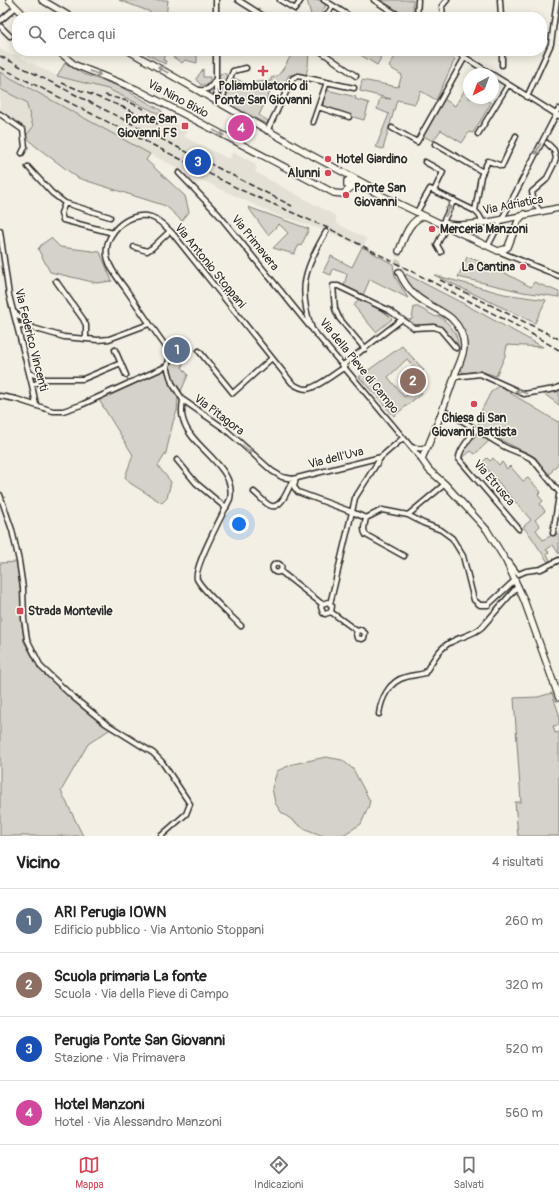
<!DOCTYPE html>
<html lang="it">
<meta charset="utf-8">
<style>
body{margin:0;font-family:Pangolin,sans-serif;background:#f6f6f6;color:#222}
.compass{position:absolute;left:463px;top:68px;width:36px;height:36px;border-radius:50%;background:#fff;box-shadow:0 2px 10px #0003;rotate:221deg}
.you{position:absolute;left:239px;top:524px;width:14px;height:14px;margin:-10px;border:3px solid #fff;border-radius:50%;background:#1a73e8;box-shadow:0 0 0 6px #1a73e833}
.badge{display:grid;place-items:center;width:26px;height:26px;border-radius:50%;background:#d1495b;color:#fff;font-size:13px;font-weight:700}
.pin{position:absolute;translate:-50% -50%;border:2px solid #fff;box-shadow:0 1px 4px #0006}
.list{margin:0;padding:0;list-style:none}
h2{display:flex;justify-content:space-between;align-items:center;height:52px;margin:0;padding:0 16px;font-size:17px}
h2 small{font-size:13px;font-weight:400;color:#767676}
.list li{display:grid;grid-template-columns:26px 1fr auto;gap:12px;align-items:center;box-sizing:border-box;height:64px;padding:0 16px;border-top:1px solid #e0e0e0}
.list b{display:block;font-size:15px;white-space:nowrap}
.list p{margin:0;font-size:13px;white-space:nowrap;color:#767676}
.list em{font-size:13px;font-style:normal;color:#767676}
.icon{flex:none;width:22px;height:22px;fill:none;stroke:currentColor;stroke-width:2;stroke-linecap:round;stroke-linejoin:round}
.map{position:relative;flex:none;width:559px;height:836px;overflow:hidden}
.search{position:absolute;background:#fff;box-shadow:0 2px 10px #0003;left:12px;right:12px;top:12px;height:44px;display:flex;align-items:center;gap:10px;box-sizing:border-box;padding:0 14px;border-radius:16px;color:#767676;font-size:15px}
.sheet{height:308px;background:#fff}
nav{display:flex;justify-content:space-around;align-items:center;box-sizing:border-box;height:56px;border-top:1px solid #e0e0e0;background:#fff;font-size:11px;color:#767676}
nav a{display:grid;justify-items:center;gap:2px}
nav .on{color:#d1495b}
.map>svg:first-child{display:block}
</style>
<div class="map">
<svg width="559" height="836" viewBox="0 0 559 836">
<rect width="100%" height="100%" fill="#f3efe4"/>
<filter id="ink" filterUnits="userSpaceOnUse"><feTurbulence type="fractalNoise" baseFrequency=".025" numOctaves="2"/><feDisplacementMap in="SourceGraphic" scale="8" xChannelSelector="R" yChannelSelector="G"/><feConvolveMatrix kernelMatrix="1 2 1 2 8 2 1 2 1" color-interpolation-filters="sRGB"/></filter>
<g filter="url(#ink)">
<path fill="#e4e0d6" d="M0 49 13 56 14 54 57 76 108 89 187 130 184 137 229 159 233 152 254 163 257 168 255 172 336 216V223L367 239 363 248 329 232 290 219V220L275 214 220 189 150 154 146 160 185 196 189 212 182 221 166 206 78 178 34 145 27 137 23 130 0 114Z"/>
<path fill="#d5d2c9" stroke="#807e7a" d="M119 0H168L166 17H156L148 11Z
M307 0H319L326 5 319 17H310L311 15Z
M381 0H413V12L406 16Z
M149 51H197V63L185 60 182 63 173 57 174 55 167 53 163 60 166 61 165 64 147 54Z
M292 51H309L308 66 306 75H289L283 87 274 84 259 115 268 121 266 124 231 105 220 84 219 78 220 74 223 73 245 83 271 81V78C273 77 275 77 277 76 282 72 291 57 292 51Z
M354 51H370L381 58 377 65Z
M398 51H442L455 59 436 100 421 91 415 104 397 100 383 149 376 147 389 114 377 109 380 98 391 99 360 91 362 80 398 87 402 75 389 67Z
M65 63 83 74 121 87 162 111 161 115 108 89 57 76Z
M203 69V77H210V81L207 85H201L196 79Z
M0 72 150 154 146 160 185 196 189 212 182 221 166 206 78 178 34 145 26 136 33 127 26 102 0 89Z
M466 88 469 90V98H482L491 103 473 133 469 132 462 143 441 130 433 141 423 136 444 99 455 106Z
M327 90 356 97 355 99 369 103 364 120 322 108Z
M248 207 309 229 301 246 299 245 294 254 273 248 288 233 279 224 268 235Z
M51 238 60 247 100 252 112 281 97 283 50 272 38 249 42 244Z
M362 247 393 264 395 277 408 298 370 279 363 295 344 286 347 274 333 269 331 275 323 272 331 256 352 267Z
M467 257 488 264 531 287 534 282 559 292V297L523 292 458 277Z
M406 274 466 305 543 347 507 345 505 356 496 376 480 371 463 373 461 369 466 348 452 315 418 295 405 279Z
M434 275 504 294 546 300 535 323Z
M359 298 387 314 392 319 376 332 354 306Z
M414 307H418L436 317 438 316C448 322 458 332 458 346L442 327 434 325 415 326 406 321 412 319Z
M186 341 187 352 182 367 188 375 178 398 177 411 173 422 166 453 158 466 171 482 167 498 162 503 130 483 125 477 133 455 99 400 142 378 165 369 171 365 172 355 170 346Z
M402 346 424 370 419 374 407 359 388 377 404 397 418 388 422 393 394 416 359 377Z
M499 386 558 422 559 421V462L549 475 535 457 479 429 478 417 491 392Z
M559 389V405L543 393 555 391Z
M476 432 490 440 475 454 471 451 461 459 460 458V454Z
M487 458 490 461 493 458 499 465 502 462 507 469 510 466 523 481 528 478 541 492 538 495 543 501 540 504 545 511 535 520 540 526 536 530 543 540 552 535 559 534V554L553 545 546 550 549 552 547 554 550 560 548 562 530 535 523 527 531 520 482 463Z
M17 562 24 619 22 620 24 642 36 663 112 728 88 744 61 791 83 836H0V563Z
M552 693 559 714V725L553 726 555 733 559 732V836H518L515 802H521L514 698 538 697Z
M326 757 342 760 353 769 370 801 368 808 361 824 343 835 323 836 303 828 281 812 275 803 272 788 277 771 293 764Z"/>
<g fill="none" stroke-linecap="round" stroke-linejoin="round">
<path stroke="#cbc8bf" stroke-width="5.5" stroke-dasharray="5.5 3" stroke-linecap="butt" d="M399 251 398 261 399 272"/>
<defs>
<path id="street" d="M216 0V17
M238 0 265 17
M280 0 295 9 301 0
M324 0 351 17
M374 0 401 17
M500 0 501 17
M325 17 333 6
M417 17 418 0
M443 17 442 6 447 0
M0 21 16 7
M0 26 10 36
M216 51V92L217 96 223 103
M320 51 356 76
M455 51 491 74
M502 51V65
M493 75 559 116
M199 90C207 91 211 88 215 80
M223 96 233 71 246 68
M527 97 551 44 557 0
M318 107 349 117
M0 114 23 130 25 147 22 153
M313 122 327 82
M392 128 417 142 465 57
M267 131 293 78 298 76 354 88
M478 134 508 85
M435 144 483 172
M425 162 443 172 434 191
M28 167 52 193 65 203 61 213 63 220 113 233
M179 173 219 215 310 327
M65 203 110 217
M418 210 430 189 475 211
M540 211 534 203 532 192 546 180 554 164 556 158 554 150 547 143
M443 222 454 200
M483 222 479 215 475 211 481 176 488 161 502 166 516 136
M0 231 9 295 32 385 36 405
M326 232C305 268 297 288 312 329L422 460
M488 246 559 109
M134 247 147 251 152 248 170 231
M498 251 559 276
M441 252 437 245 446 227
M56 281 83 319 86 325V339
M14 312 33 328 64 337 98 340 109 339 149 324
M18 327 21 326 33 328
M365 349 339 318 335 309 333 286H338L390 311 414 328 434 327 440 329 456 348
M115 350 126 375
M199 351 233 393 272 358
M343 365 401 320
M167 366C170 359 170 355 167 348 153 329 140 310 127 291 120 281 111 271 108 260 100 236 128 210 151 217 160 220 167 228 173 234L292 383C296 386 301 389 307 389 317 388 335 373 345 367
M167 366 172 383 183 400 225 429 272 471 282 477 293 479 381 457 403 438
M29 373 45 379
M455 377 480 374 524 394 555 389 559 387
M32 385 46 379H83L121 363
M0 396 16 399 53 411H63L81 405 167 366
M183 400C182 406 181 413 183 419 190 448 237 466 230 499 224 512 193 568 197 579 202 590 231 616 241 626
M443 411C465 420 484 436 505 447 515 452 525 454 533 460L559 492
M475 430C471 437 458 451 459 459L519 529
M411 447C417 448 421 450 427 447
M177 460 196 483 226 508
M296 478 294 487 298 492 352 512 355 498 381 457
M254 492C259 496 264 502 269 505 281 512 289 487 293 479
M0 495 12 530 19 561 23 588 24 619 27 639 41 667 73 697 105 723 153 753 162 762 190 804 186 814 161 836
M408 515 423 523 441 530 452 538 463 556 474 600 480 605H488L515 580
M366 518C365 524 362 530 366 535L404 556
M553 533 559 495
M506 561 509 562 517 573 519 574 526 571 541 569 559 560
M272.5 568a4.5 4.5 0 1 1 9 0a4.5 4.5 0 1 1-9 0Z
M280 571 322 604 328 602 332 606 331 612 325 614 323 613 321 607 322 604
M330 604 352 512 366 518 382 510 408 515 445 484
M331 612 357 631 356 634 357 638 362 639 364 638 365 633 361 630 357 631
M379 714C381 699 389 681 406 677 412 675 419 675 425 673 432 662 439 648 451 642 462 636 473 635 482 627L518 586"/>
<path id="secondary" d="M9 0 26 17
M42 0 71 17
M58 51 75 65 136 89 334 193 343 194 353 186 366 188 498 251 505 249 508 247 518 221 524 214
M129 51 309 154 369 186
M350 187 347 185V181L351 180 354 184
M445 223C464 231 536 212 559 208
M399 251C404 238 409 220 424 216
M399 272C408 292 418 299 437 309 442 312 448 315 452 319 460 327 464 335 464 346 464 355 459 364 456 372 448 396 440 418 430 441 428 448 423 453 422 460L429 470 445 484 487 530 506 561 524 600 559 698"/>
</defs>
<use href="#street" stroke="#2b2b2b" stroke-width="7"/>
<use href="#secondary" stroke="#2b2b2b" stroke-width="8"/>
<use href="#street" stroke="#fbf7ec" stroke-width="4"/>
<use href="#secondary" stroke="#fbf7ec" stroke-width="5.5"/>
<path stroke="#2b2b2b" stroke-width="1.5" stroke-dasharray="6 3" stroke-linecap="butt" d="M0 56 292 206
M0 67 241 190 330 229 523 329 559 350
M62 83 125 108 158 124
M105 95 127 101 144 109
M440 280 559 339"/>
</g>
<defs><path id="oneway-shaft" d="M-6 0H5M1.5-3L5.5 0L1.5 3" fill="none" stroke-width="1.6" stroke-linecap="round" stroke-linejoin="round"/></defs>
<g stroke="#93918c">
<use href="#oneway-shaft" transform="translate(163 70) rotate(-150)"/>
<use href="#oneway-shaft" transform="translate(95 73) rotate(20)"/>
<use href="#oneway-shaft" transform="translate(219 133) rotate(28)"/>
<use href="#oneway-shaft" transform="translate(538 149) rotate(117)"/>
<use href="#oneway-shaft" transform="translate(448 211) rotate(-64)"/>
<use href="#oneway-shaft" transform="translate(521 392) rotate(-166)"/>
<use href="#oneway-shaft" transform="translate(247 449) rotate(42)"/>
</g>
</g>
<g fill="#d1495b" stroke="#fbf7ec" stroke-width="1.5">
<path d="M261 65h4v4h4v4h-4v4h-4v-4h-4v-4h4z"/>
<rect x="181" y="122" width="8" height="8" rx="2"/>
<circle cx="328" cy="159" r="4"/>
<circle cx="328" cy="173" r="4"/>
<circle cx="346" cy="195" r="4"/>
<circle cx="432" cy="229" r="4"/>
<circle cx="523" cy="267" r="4"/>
<circle cx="474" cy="404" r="4"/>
<rect x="16" y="607" width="8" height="8" rx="2"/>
</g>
<g text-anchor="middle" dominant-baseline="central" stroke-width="3" stroke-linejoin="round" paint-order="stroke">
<g font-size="12" font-weight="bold" fill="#2b2b2b" stroke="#fbf7ec" text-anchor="start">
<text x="263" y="86" text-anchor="middle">Poliambulatorio di<tspan x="263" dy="14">Ponte San Giovanni</tspan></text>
<text x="177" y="119" text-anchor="end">Ponte San<tspan x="177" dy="14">Giovanni FS</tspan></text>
<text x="336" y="159">Hotel Giardino</text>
<text x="320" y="173" text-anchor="end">Alunni</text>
<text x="354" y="188">Ponte San<tspan x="354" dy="14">Giovanni</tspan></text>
<text x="440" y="229">Merceria Manzoni</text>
<text x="515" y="267" text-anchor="end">La Cantina</text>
<text x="474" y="418" text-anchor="middle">Chiesa di San<tspan x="474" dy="14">Giovanni Battista</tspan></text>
<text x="28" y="611">Strada Montevile</text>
</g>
<g font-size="12" fill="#2b2b2b" stroke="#fbf7ec">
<text transform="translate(178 99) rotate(28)">Via Nino Bixio</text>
<text transform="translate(513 205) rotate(-11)">Via Adriatica</text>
<text transform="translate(255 243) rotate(51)">Via Primavera</text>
<text transform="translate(210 266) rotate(51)">Via Antonio Stoppani</text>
<text transform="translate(31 340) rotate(76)">Via Federico Vincenti</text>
<text transform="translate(359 366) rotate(51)">Via della Pieve di Campo</text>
<text transform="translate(219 415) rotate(37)">Via Pitagora</text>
<text transform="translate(336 458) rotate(-14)">Via dell'Uva</text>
<text transform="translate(494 483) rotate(49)">Via Etrusca</text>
</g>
</g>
</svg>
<svg class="compass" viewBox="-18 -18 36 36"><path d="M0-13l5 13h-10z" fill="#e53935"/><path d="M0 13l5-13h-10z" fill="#767676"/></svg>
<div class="you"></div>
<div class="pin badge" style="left:177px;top:350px;background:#5c6f8a">1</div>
<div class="pin badge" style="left:413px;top:381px;background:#8d6e63">2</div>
<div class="pin badge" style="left:198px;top:162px;background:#1a4fb4">3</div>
<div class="pin badge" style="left:241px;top:128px;background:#d1479c">4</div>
<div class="search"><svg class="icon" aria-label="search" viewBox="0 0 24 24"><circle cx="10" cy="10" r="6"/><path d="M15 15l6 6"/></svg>Cerca qui</div>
</div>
<section class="sheet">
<h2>Vicino<small>4 risultati</small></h2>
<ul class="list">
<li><span class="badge" style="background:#5c6f8a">1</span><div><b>ARI Perugia I0WN</b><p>Edificio pubblico · Via Antonio Stoppani</p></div><em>260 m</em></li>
<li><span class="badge" style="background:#8d6e63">2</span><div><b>Scuola primaria La fonte</b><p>Scuola · Via della Pieve di Campo</p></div><em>320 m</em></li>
<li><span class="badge" style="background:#1a4fb4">3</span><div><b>Perugia Ponte San Giovanni</b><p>Stazione · Via Primavera</p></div><em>520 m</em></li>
<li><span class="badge" style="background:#d1479c">4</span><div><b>Hotel Manzoni</b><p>Hotel · Via Alessandro Manzoni</p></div><em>560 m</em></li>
</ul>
</section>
<nav>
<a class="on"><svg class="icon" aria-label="map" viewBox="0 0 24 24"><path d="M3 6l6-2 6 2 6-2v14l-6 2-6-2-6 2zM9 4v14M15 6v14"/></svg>Mappa</a>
<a><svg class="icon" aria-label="directions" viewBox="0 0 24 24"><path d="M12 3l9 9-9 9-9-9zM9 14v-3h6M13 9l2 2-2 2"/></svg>Indicazioni</a>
<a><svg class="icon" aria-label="saved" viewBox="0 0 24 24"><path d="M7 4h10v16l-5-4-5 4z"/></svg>Salvati</a>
</nav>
